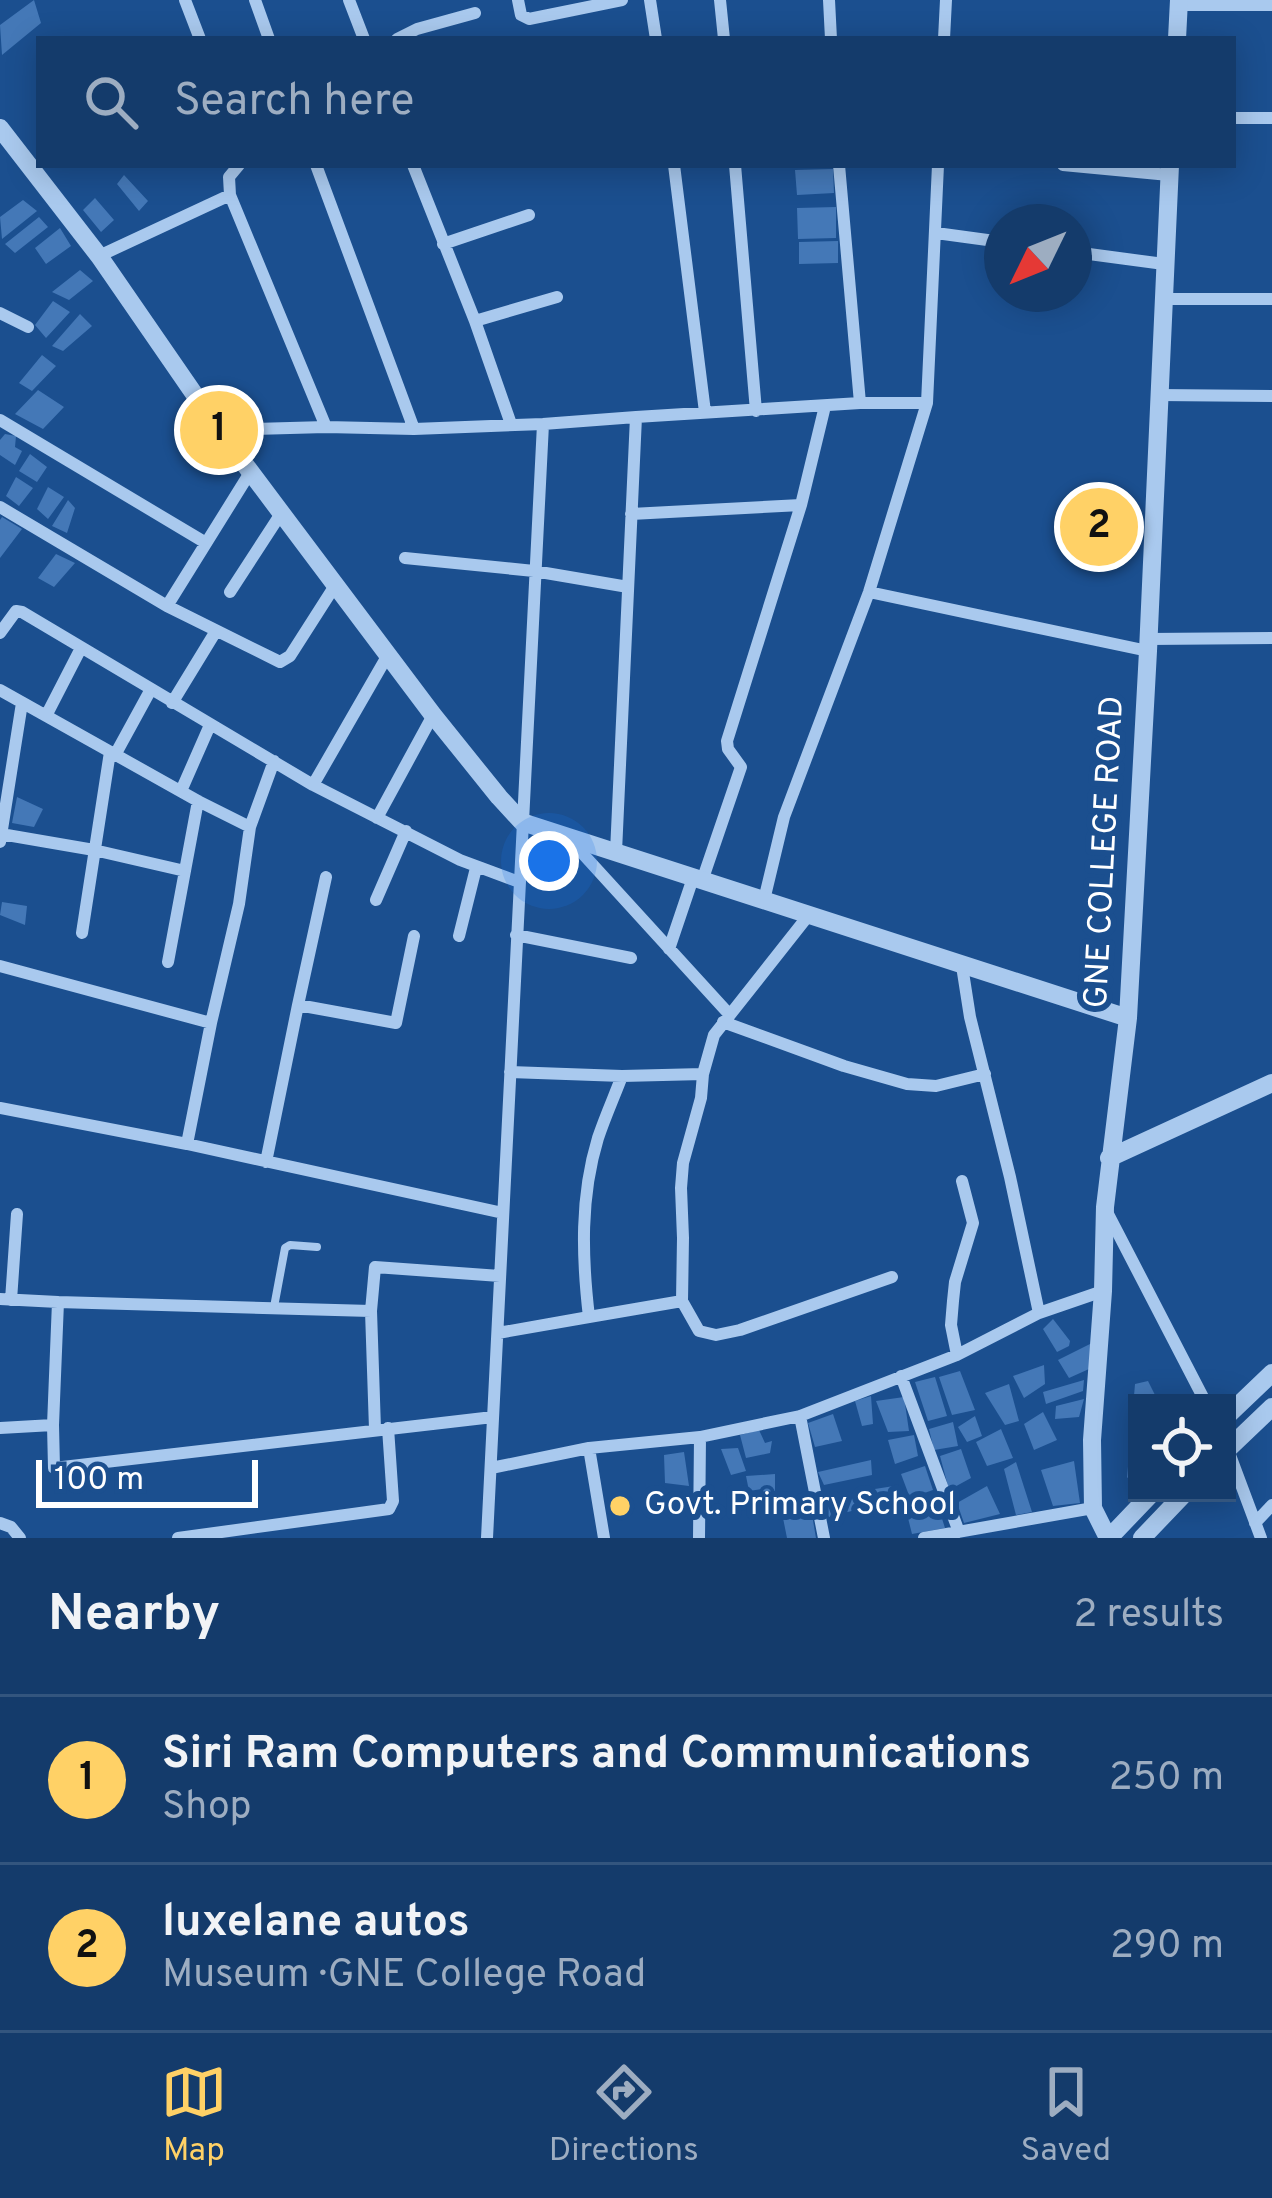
<!DOCTYPE html>
<meta charset="utf-8">
<style>
body{margin:0;font-family:Overpass,sans-serif;background:#1d4271;color:#f1f3f6}
.controls{position:absolute;right:36px;bottom:36px;display:grid;overflow:hidden;border-radius:0px;box-shadow:0 6px 30px #0003}
.controls button{width:108px;height:108px;display:grid;place-items:center;padding:0;border:0;border-bottom:3px solid #33557e;background:#143b6b;color:#f1f3f6;font:60px sans-serif}
.compass{position:absolute;left:984px;top:204px;width:108px;height:108px;border-radius:50%;background:#143b6b;box-shadow:0 6px 30px #0003;rotate:227deg}
.scale{position:absolute;left:36px;bottom:30px;width:222px;box-sizing:border-box;padding-left:12px;border:6px solid #fff;border-top:0;font-size:33px;line-height:42px;white-space:nowrap;color:#fff;-webkit-text-stroke:9px #1b4f8f;paint-order:stroke}
.you{position:absolute;left:549px;top:861px;width:42px;height:42px;margin:-30px;border:9px solid #fff;border-radius:50%;background:#1a73e8;box-shadow:0 0 0 18px #1a73e833}
.badge{display:grid;place-items:center;width:78px;height:78px;border-radius:50%;background:#ffd166;color:#111;font-size:39px;font-weight:700}
.pin{position:absolute;translate:-50% -50%;border:6px solid #fff;box-shadow:0 3px 12px #0006}
.list{margin:0;padding:0;list-style:none}
h2{display:flex;justify-content:space-between;align-items:center;height:156px;margin:0;padding:0 48px;font-size:51px}
h2 small{font-size:39px;font-weight:400;color:#9dadc1}
.list li{display:grid;grid-template-columns:78px 1fr auto;gap:36px;align-items:center;box-sizing:border-box;height:168px;padding:0 48px;border-top:3px solid #33557e}
.list b{display:block;font-size:45px;white-space:nowrap}
.list p{margin:0;font-size:39px;white-space:nowrap;color:#9dadc1}
.list em{font-size:39px;font-style:normal;color:#9dadc1}
.icon{flex:none;width:66px;height:66px;fill:none;stroke:currentColor;stroke-width:2;stroke-linecap:round;stroke-linejoin:round}
.map{position:relative;flex:none;width:1272px;height:1538px;overflow:hidden}
.search{position:absolute;background:#143b6b;box-shadow:0 6px 30px #0003;left:36px;right:36px;top:36px;height:132px;display:flex;align-items:center;gap:30px;box-sizing:border-box;padding:0 42px;border-radius:0px;color:#9dadc1;font-size:45px}
.sheet{height:492px;background:#143b6b}
nav{display:flex;justify-content:space-around;align-items:center;box-sizing:border-box;height:168px;border-top:3px solid #33557e;background:#143b6b;font-size:33px;color:#9dadc1}
nav a{display:grid;justify-items:center;gap:6px}
nav .on{color:#ffd166}
.map>svg:first-child{display:block}
</style>
<div class="map">
<svg width="1272" height="1538" viewBox="0 0 1272 1538">
<rect width="100%" height="100%" fill="#1b4f8f"/>
<path fill="#4478b7" d="M34 0 41 23 2 55 0 25Z
M833 169 834 193 797 195 795 170Z
M124 175 148 201 139 211 117 184Z
M95 198 114 220 101 232 83 210Z
M23 200 37 211 2 239 0 217Z
M836 207V238L798 239 797 208Z
M39 217 48 227 15 253 5 244Z
M60 228 71 246 46 264 35 248Z
M838 241V263L799 264V242Z
M80 270 93 281 69 300 52 292Z
M53 301 70 312 46 338 35 325Z
M80 314 92 326 63 351 52 346Z
M42 355 56 366 32 391 19 383Z
M38 390 64 407 43 429 15 414Z
M5 434 16 436 15 447 22 451 15 465 0 455V440Z
M30 454 47 467 37 482 19 471Z
M16 477 33 488 19 506 6 496Z
M48 487 64 497 48 519 37 509Z
M68 500 75 508 67 533 52 526Z
M2 517 22 529 0 558V520Z
M56 554 75 563 54 587 38 578Z
M17 797 43 809 34 827 12 823Z
M2 902 27 906 25 925 0 915Z
M1053 1319 1070 1341 1069 1346 1057 1352 1043 1329Z
M1092 1343 1089 1369 1069 1378 1058 1360Z
M1044 1365 1045 1384 1024 1398 1013 1376Z
M960 1371 975 1410 952 1415 939 1377Z
M935 1377 947 1416 928 1421 915 1382Z
M1084 1380 1083 1391 1046 1404 1043 1392Z
M1148 1381 1159 1403H1137V1471L1127 1478 1135 1384Z
M1009 1384 1019 1421 1005 1425 985 1393Z
M871 1396 873 1424 862 1426 855 1401Z
M904 1397 909 1431 888 1432 876 1401Z
M1084 1399 1079 1417 1055 1419 1056 1406Z
M1043 1412 1057 1440 1034 1450 1024 1424Z
M833 1414 842 1441 815 1447 808 1423Z
M975 1416 982 1436 967 1442 958 1427Z
M953 1422 958 1446 934 1450 929 1429Z
M1001 1429 1013 1458 987 1466 976 1442Z
M759 1430 765 1443 772 1441 770 1453 746 1458 740 1435Z
M914 1435 918 1456 895 1464 888 1440Z
M738 1448 746 1471 731 1475 721 1449Z
M961 1449 971 1478 949 1490 940 1456Z
M684 1452 689 1486 665 1483 664 1455Z
M871 1460 872 1475 824 1485 818 1472Z
M1074 1461 1080 1503 1053 1506 1041 1470Z
M1016 1462 1032 1512 1016 1515 1004 1469Z
M925 1466 933 1490 910 1498 901 1474Z
M775 1474V1504L767 1507 762 1489 749 1491 746 1476Z
M894 1486 892 1503 870 1508 862 1491Z
M987 1486 1000 1514 964 1523 957 1503Z
M859 1494V1509L829 1517 822 1499Z
M810 1503 816 1538H787L782 1513Z
M937 1503 945 1528 912 1534 906 1510Z"/>
<g fill="none" stroke-linecap="round" stroke-linejoin="round">
<path stroke="#a9c9ee" stroke-width="8" d="M274 1307 285 1248 290 1245 317 1247"/>
<path stroke="#a9c9ee" stroke-width="12" d="M185 0 200 39
M255 0 269 39
M349 0 364 39
M518 0 521 15 529 19 622 0
M650 0 656 39
M720 0 724 39
M829 0 831 39
M1179 5H1272
M397 39 417 29 475 13
M944 39 946 0
M1233 118H1272
M316 165 414 429
M413 165 475 321 511 424
M674 165 705 412
M735 165 756 411
M839 165 860 403
M1063 165 1169 175
M230 195 326 427
M936 233 1002 242
M443 244 529 215
M1074 252 1164 264
M99 256 230 195 229 177 239 165
M1164 299H1272
M0 313 28 327
M475 321 557 297
M1158 395 1272 396
M927 403 938 165
M636 417 860 403H927L869 592 784 817 764 900
M0 420 206 543
M219 430 326 427 414 429 543 424 636 417 616 852
M0 507 167 606 280 662 290 656 336 584
M631 514 801 505
M405 558 534 571 628 587
M230 592 282 512
M869 592 1148 651
M167 606 251 471
M0 633 16 611 22 612 313 785 460 860 519 882
M1148 639 1272 638
M0 690 198 801 250 827 274 761
M172 703 216 631
M46 716 81 648
M115 755 150 691
M313 785 389 653
M181 791 210 725
M377 818 433 715
M1 834 94 850 185 871
M0 842 22 703
M572 842 729 1014
M326 877 298 1005 396 1023 414 936
M702 881 741 767 728 749 727 741 801 505 825 406
M376 900 406 831
M82 933 110 752
M516 935 631 958
M459 936 476 868
M669 949 693 878
M168 962 198 801
M0 966 211 1023 187 1144
M962 966 970 1017 1010 1177 1039 1313 1103 1291
M723 1022 844 1066 907 1084 936 1086 985 1074
M211 1023 239 904 250 827
M510 1072 622 1076 703 1074 714 1035 808 916
M703 1074 701 1098 683 1163 681 1188 683 1238 682 1301 699 1331 716 1335 740 1330 892 1277
M622 1076C614 1097 605 1117 598 1138 580 1197 582 1257 589 1317L682 1301
M0 1108 187 1144 503 1213
M266 1162 298 1005
M1107 1212 1206 1403
M0 1299 58 1302 53 1425
M11 1300 17 1214
M58 1302 371 1311
M498 1333 589 1317
M957 1355 951 1325 953 1301 955 1282 973 1223 962 1181
M901 1376 959 1532
M800 1416 824 1538
M0 1428 53 1425 54 1468 493 1417
M375 1429 371 1311 375 1267 500 1276
M1227 1447 1261 1538
M589 1448 700 1437
M491 1468 589 1448 604 1538
M0 1523 11 1527 20 1538
M1255 1523 1272 1505
M178 1538 389 1509 393 1501 388 1428
M487 1538 543 424
M699 1538 700 1437 800 1416 957 1355 1039 1313
M924 1538 1093 1508"/>
<path stroke="#a9c9ee" stroke-width="18" d="M1177 39 1179 0
M0 128 99 256 219 430 433 715 499 797 522 822 1128 1018
M1109 1158 1272 1083
M1227 1416 1272 1373
M1227 1450 1272 1407
M1108 1538 1093 1508 1092 1440 1103 1291 1105 1207 1128 1018 1148 651 1170 165
M1109 1538 1152 1493
M1142 1538 1185 1493"/>
</g>
<circle fill="#ffd166" stroke="#1b4f8f" stroke-width="4.5" cx="620" cy="1506" r="12"/>
<g text-anchor="middle" dominant-baseline="central" stroke-width="12" stroke-linejoin="round" paint-order="stroke">
<g font-size="33" fill="#fff" stroke="#1b4f8f">
<text transform="translate(1106 852) rotate(-87)">GNE COLLEGE ROAD</text>
</g>
<g font-size="33" fill="#fff" stroke="#1b4f8f" text-anchor="start">
<text x="644" y="1506">Govt. Primary School</text>
</g>
</g>
</svg>
<div class="controls">
<button><svg class="icon" aria-label="locate" viewBox="0 0 24 24"><circle cx="12" cy="12" r="6"/><path d="M12 2v4M12 18v4M2 12h4M18 12h4"/></svg></button>
</div>
<svg class="compass" viewBox="-18 -18 36 36"><path d="M0-13l5 13h-10z" fill="#e53935"/><path d="M0 13l5-13h-10z" fill="#9dadc1"/></svg>
<div class="scale">100 m</div>
<div class="you"></div>
<div class="pin badge" style="left:219px;top:430px">1</div>
<div class="pin badge" style="left:1099px;top:527px">2</div>
<div class="search"><svg class="icon" aria-label="search" viewBox="0 0 24 24"><circle cx="10" cy="10" r="6"/><path d="M15 15l6 6"/></svg>Search here</div>
</div>
<section class="sheet">
<h2>Nearby<small>2 results</small></h2>
<ul class="list">
<li><span class="badge">1</span><div><b>Siri Ram Computers and Communications</b><p>Shop</p></div><em>250 m</em></li>
<li><span class="badge">2</span><div><b>luxelane autos</b><p>Museum · GNE College Road</p></div><em>290 m</em></li>
</ul>
</section>
<nav>
<a class="on"><svg class="icon" aria-label="map" viewBox="0 0 24 24"><path d="M3 6l6-2 6 2 6-2v14l-6 2-6-2-6 2zM9 4v14M15 6v14"/></svg>Map</a>
<a><svg class="icon" aria-label="directions" viewBox="0 0 24 24"><path d="M12 3l9 9-9 9-9-9zM9 14v-3h6M13 9l2 2-2 2"/></svg>Directions</a>
<a><svg class="icon" aria-label="saved" viewBox="0 0 24 24"><path d="M7 4h10v16l-5-4-5 4z"/></svg>Saved</a>
</nav>
